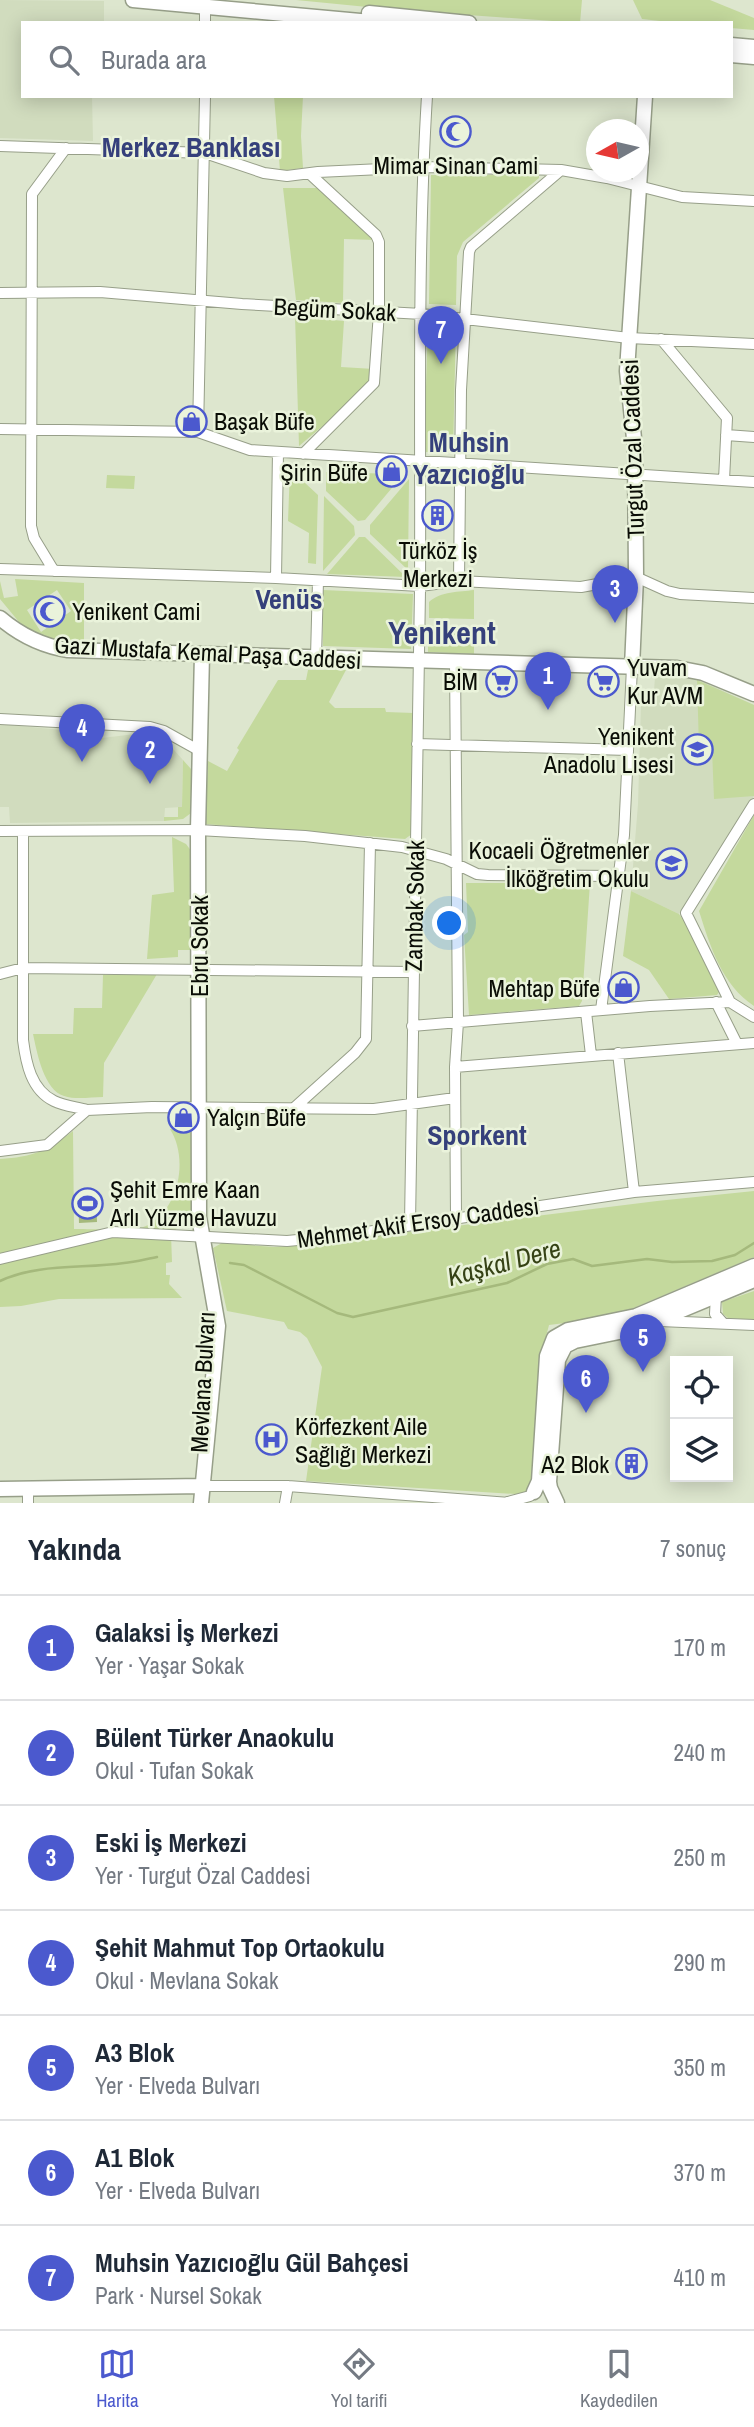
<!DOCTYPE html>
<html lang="tr">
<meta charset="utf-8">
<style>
body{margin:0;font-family:"Archivo Narrow",sans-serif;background:#f6f6f7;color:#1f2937}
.controls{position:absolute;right:21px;bottom:21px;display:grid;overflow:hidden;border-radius:0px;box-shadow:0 4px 18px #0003}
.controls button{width:63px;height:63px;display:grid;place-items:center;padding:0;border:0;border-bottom:2px solid #e0e1e3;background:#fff;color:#1f2937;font:35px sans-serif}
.compass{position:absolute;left:586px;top:119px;width:63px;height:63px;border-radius:50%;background:#fff;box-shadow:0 4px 18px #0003;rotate:262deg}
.you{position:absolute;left:450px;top:924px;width:24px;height:24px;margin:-18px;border:5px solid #fff;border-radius:50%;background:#1a73e8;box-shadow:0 0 0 10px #1a73e833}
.badge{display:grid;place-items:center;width:46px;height:46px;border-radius:50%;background:#4b59ce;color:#fff;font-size:23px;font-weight:700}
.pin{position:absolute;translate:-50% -58px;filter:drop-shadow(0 2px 4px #0008)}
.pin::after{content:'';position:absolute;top:37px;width:24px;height:21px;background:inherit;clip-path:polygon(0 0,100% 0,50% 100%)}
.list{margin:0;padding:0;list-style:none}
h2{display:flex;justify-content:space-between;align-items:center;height:91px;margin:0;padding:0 28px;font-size:30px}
h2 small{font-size:23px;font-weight:400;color:#747a83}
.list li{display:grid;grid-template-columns:46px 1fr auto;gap:21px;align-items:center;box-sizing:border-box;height:105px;padding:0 28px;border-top:2px solid #e0e1e3}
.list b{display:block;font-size:26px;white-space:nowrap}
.list p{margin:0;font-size:23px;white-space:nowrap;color:#747a83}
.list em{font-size:23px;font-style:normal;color:#747a83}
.icon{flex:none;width:38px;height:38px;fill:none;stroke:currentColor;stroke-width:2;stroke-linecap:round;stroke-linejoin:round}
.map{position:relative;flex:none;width:754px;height:1503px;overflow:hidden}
.search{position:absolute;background:#fff;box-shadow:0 4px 18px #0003;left:21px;right:21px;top:21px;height:77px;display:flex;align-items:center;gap:18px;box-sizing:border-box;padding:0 24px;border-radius:0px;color:#747a83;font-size:26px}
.sheet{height:826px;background:#fff}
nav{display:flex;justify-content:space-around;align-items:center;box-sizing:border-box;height:98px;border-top:2px solid #e0e1e3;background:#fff;font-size:19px;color:#747a83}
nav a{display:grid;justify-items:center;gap:4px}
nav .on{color:#4b59ce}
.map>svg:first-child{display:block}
</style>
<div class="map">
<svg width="754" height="1503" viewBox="0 0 754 1503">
<rect width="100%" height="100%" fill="#dde6ce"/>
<path fill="#d1dcbe" d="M0 0 104 1V23H23V96H92L93 141 0 138Z
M655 677 686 678 701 681 754 705V796L679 914 631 891 638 804 641 705H653Z
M0 724 72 731 77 741 152 732 165 740 183 760 182 807 165 808 164 821 10 823 9 807H0Z"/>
<path fill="#c4d99d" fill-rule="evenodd" d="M296 0H582L580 23 398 10Z
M633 0H710L754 18V30L731 28V23H678L642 19Z
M274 96H303L301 136 303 168 280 171Z
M431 175H539V178L463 242 457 256 456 305 429 304Z
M283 188H317L375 240 344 239 343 303 296 300Z
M295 316 344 321 341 367 374 369 369 387 299 446Z
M428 322 456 323 453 453 424 452Z
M290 469 318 495 316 564 308 563 309 533 288 521Z
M397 470H407L365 520 358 521 326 491V472L397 474Z
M107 475 135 476 134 489 106 488Z
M409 479 408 570 370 534V525Z
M324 496 354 526 355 535 323 571Z
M359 537H365L406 577 327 574Z
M15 579 84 583V643L49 640 24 628 0 599V581L4 598 18 596ZM57 590 71 611 41 632 27 610Z
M323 590 413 594 411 649 323 646Z
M474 590V619L429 618V602C441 591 459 592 474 590Z
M428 628H435V637H448V628L474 629V654L428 652Z
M308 670H346L329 702 335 708H385L386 712 414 713 413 824 412 834 405 839 205 824 208 761 227 771 239 750 237 748 278 680H306Z
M697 680 754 705V796L714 799 712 749 699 748Z
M183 760 191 769V813L183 819 164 821V817H178V807H182Z
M754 815V1006C722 985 710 946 699 911Z
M172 837 186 844 192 852 191 950H178V957L147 959 152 895 174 892Z
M466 883H590L582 1001 579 1006 469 1015 464 935 468 932Z
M631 891 679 914 688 927 719 992 717 995 669 999 649 970 623 956Z
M157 974 104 1063 103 1097C91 1097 76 1100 64 1096 44 1090 37 1053 33 1034H73L74 1008H102L103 975Z
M170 1129H193L194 1212 171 1234 172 1262 166 1263V1275H170L169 1284 182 1298 59 1299 21 1306 0 1307V1159C32 1157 48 1151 73 1131L74 1229C88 1229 135 1231 146 1226 179 1210 189 1159 170 1129Z
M754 1191V1257L631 1309 573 1322 549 1325 540 1360 533 1484 525 1492 516 1494 306 1481 322 1367 307 1338 300 1332 288 1329 284 1322 227 1311 213 1248 222 1243 274 1247 304 1245 657 1201Z
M754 1291V1320L728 1318 723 1314 722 1302Z"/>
<path fill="#a5b97c" d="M96 1191 97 1222 79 1223 78 1192Z"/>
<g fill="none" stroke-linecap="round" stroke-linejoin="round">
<path stroke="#a5b97c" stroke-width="2.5" d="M230 1263 244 1265 337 1313 353 1317 507 1283 547 1264 573 1259 592 1266 647 1259 672 1262 712 1261 735 1255 754 1243
M0 1281C38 1263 83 1269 124 1263 135 1262 146 1259 157 1257"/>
<defs>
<path id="street" d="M205 23V2
M0 146 205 153 264 173 287 176 318 172 424 167 561 170 607 178 682 197 754 201
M0 293 100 292 242 304 422 314 629 338 754 344
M661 339 727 418 724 480
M0 429 198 432 250 450 754 482
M198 432 205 96
M726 435 754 437
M303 454 374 383 379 312V242L376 235 310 174
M0 569 276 578 420 586 459 581 581 587 636 577 667 591 680 594 754 598
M54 571 34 538 31 526 32 194 66 148
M276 578 278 452
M459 581 461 390 469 252 471 247 561 170
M316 657 318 581
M455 662 458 1022 455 1067 456 1218
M0 719 150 727 164 731 200 751
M417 744 628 750
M754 804 686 913 730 1002 754 1017
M0 831 198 830 305 836 402 847 446 859 477 874 488 875 620 876
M23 831V1040C26 1063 31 1090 54 1101 64 1106 76 1107 87 1110
M0 974 23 968 413 972
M716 1002 736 1042
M601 1010 624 835 632 667
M586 1012 591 1055
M412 1026 650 1006 730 1002
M618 1053 634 1192
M455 1067 754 1043
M294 1108 355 1053 366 1039 370 843
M0 1151 47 1145 87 1110 152 1107 374 1109 455 1098
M410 1225C413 1013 418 801 420 590 421 425 417 260 427 96
M0 1259 113 1232 287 1241 340 1236 634 1192 754 1182
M716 1295 715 1314 723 1323
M660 1321 754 1325
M203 1486H288L511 1503
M508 1502 530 1496
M28 1503V1489
M285 1503 288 1486"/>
<path id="secondary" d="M133 0 382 23
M369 13 469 23
M731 45 754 47
M731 55 754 57
M0 618C20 635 42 646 68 650L677 668 703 673 754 694
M632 667 636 577 635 448 627 371 645 96
M0 1489 203 1486
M534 1492 539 1481 547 1356 554 1338 568 1330 636 1316 754 1266
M201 1503 218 1326 199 1217 198 830 202 654
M557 1503 550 1488 549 1482 558 1360 565 1346 575 1341 619 1332 653 1322 754 1280"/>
</defs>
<use href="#street" stroke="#979f89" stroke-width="12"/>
<use href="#secondary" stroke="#979f89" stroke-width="17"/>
<use href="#street" stroke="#fff" stroke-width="10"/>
<use href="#secondary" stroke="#fff" stroke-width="14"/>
</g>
<defs>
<symbol id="mosque-ring" viewBox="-11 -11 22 22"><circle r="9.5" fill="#eaf3db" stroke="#4b59ce" stroke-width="1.5"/><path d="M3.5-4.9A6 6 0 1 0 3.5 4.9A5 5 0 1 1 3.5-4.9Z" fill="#4b59ce"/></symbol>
<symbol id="shop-ring" viewBox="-11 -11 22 22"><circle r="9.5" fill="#eaf3db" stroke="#4b59ce" stroke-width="1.5"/><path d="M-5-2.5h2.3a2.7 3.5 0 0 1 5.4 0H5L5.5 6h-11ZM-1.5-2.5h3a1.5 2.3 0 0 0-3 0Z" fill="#4b59ce"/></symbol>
<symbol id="building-ring" viewBox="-11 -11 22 22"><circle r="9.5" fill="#eaf3db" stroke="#4b59ce" stroke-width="1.5"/><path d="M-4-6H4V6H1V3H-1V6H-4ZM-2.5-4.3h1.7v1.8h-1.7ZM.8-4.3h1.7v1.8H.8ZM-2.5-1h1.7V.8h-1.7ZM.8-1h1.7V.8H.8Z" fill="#4b59ce"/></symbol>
<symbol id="supermarket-ring" viewBox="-11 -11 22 22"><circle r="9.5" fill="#eaf3db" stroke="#4b59ce" stroke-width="1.5"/><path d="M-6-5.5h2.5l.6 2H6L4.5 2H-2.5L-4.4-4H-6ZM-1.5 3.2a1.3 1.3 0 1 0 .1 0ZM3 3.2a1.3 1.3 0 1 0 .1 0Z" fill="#4b59ce"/></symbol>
<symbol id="school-ring" viewBox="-11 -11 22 22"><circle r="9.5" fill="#eaf3db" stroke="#4b59ce" stroke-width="1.5"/><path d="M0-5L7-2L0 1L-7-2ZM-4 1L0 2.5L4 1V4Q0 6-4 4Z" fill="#4b59ce"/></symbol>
<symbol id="stadium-ring" viewBox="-11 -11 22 22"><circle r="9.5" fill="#eaf3db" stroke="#4b59ce" stroke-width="1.5"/><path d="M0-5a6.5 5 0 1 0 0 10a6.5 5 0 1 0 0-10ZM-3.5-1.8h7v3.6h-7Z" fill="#4b59ce"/></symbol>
<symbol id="hospital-ring" viewBox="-11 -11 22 22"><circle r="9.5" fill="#eaf3db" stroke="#4b59ce" stroke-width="1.5"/><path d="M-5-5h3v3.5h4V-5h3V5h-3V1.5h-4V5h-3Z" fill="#4b59ce"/></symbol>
</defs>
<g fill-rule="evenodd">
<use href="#mosque-ring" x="438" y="114" width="35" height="35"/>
<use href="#shop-ring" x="174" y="404" width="35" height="35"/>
<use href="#shop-ring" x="374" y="454" width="35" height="35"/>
<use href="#building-ring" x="420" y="498" width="35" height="35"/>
<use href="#mosque-ring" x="32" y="594" width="35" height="35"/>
<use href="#supermarket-ring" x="484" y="664" width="35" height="35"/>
<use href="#supermarket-ring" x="586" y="664" width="35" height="35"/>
<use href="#school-ring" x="680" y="732" width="35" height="35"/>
<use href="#school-ring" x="654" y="846" width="35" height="35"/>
<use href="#shop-ring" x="606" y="970" width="35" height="35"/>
<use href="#shop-ring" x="166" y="1100" width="35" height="35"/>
<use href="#stadium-ring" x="70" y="1186" width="35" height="35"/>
<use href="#hospital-ring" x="254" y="1422" width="35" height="35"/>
<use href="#building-ring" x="614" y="1446" width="35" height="35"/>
</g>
<g text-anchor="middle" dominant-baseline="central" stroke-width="5" stroke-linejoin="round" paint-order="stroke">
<g font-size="24" fill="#0a0d06" stroke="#eaf3db" text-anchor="start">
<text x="456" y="165" text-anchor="middle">Mimar Sinan Cami</text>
<text x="214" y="421">Başak Büfe</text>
<text x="368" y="472" text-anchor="end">Şirin Büfe</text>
<text x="438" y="550" text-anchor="middle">Türköz İş<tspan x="438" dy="28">Merkezi</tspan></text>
<text x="72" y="611">Yenikent Cami</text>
<text x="627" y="667">Yuvam<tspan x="627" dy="28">Kur AVM</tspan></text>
<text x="478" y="681" text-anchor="end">BİM</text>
<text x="674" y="736" text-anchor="end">Yenikent<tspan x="674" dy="28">Anadolu Lisesi</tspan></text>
<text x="649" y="850" text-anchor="end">Kocaeli Öğretmenler<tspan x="649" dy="28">İlköğretim Okulu</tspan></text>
<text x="600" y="988" text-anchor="end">Mehtap Büfe</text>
<text x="207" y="1117">Yalçın Büfe</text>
<text x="110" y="1189">Şehit Emre Kaan<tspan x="110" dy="28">Arlı Yüzme Havuzu</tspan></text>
<text x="295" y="1426">Körfezkent Aile<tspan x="295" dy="28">Sağlığı Merkezi</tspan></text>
<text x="609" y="1464" text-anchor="end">A2 Blok</text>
</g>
<g font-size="24" fill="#0a0d06" stroke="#eaf3db">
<text transform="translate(335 309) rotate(3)">Begüm Sokak</text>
<text transform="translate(632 449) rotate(-92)">Turgut Özal Caddesi</text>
<text transform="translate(208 652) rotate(3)">Gazi Mustafa Kemal Paşa Caddesi</text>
<text transform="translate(414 906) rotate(-89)">Zambak Sokak</text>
<text transform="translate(199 946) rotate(-90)">Ebru Sokak</text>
<text transform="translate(418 1222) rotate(-8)">Mehmet Akif Ersoy Caddesi</text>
<text transform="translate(202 1382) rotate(-87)">Mevlana Bulvarı</text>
</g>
<g font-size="26" font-style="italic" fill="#354215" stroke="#eaf3db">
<text transform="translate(504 1262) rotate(-15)">Kaşkal Dere</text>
</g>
<g font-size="28" font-weight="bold" fill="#35407b" stroke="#eaf3db">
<text x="191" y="147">Merkez Banklası</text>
<text x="469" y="442">Muhsin<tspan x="469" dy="32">Yazıcıoğlu</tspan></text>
<text x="289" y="599">Venüs</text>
<text x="477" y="1135">Sporkent</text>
</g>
<g font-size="32" font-weight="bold" fill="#35407b" stroke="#eaf3db">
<text x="442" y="632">Yenikent</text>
</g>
</g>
</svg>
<div class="controls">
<button><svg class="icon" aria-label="locate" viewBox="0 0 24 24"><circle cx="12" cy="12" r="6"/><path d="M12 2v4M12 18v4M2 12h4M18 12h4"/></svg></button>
<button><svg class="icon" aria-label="layers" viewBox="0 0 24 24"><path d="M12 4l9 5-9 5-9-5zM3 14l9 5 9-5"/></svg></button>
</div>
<svg class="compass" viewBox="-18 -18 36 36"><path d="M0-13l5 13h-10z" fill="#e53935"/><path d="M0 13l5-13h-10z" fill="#747a83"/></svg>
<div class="you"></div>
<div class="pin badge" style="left:548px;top:710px">1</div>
<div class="pin badge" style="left:150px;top:784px">2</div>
<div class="pin badge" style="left:615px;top:623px">3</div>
<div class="pin badge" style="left:82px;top:762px">4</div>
<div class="pin badge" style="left:643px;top:1372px">5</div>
<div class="pin badge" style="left:586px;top:1413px">6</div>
<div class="pin badge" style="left:441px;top:364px">7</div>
<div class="search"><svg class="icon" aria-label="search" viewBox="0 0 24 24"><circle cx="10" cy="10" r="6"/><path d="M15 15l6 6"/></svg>Burada ara</div>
</div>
<section class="sheet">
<h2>Yakında<small>7 sonuç</small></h2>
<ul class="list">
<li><span class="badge">1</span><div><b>Galaksi İş Merkezi</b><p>Yer · Yaşar Sokak</p></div><em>170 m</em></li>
<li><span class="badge">2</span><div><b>Bülent Türker Anaokulu</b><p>Okul · Tufan Sokak</p></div><em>240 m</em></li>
<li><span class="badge">3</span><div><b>Eski İş Merkezi</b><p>Yer · Turgut Özal Caddesi</p></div><em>250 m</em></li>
<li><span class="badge">4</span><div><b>Şehit Mahmut Top Ortaokulu</b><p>Okul · Mevlana Sokak</p></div><em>290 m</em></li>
<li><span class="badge">5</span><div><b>A3 Blok</b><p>Yer · Elveda Bulvarı</p></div><em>350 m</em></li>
<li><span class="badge">6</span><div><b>A1 Blok</b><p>Yer · Elveda Bulvarı</p></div><em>370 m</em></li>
<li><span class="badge">7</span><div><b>Muhsin Yazıcıoğlu Gül Bahçesi</b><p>Park · Nursel Sokak</p></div><em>410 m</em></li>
</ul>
</section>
<nav>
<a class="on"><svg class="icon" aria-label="map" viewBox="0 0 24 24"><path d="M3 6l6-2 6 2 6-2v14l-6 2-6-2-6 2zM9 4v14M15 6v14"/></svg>Harita</a>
<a><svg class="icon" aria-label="directions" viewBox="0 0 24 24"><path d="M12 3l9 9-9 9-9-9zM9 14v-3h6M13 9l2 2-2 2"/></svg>Yol tarifi</a>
<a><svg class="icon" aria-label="saved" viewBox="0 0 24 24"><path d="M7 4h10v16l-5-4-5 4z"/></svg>Kaydedilen</a>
</nav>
